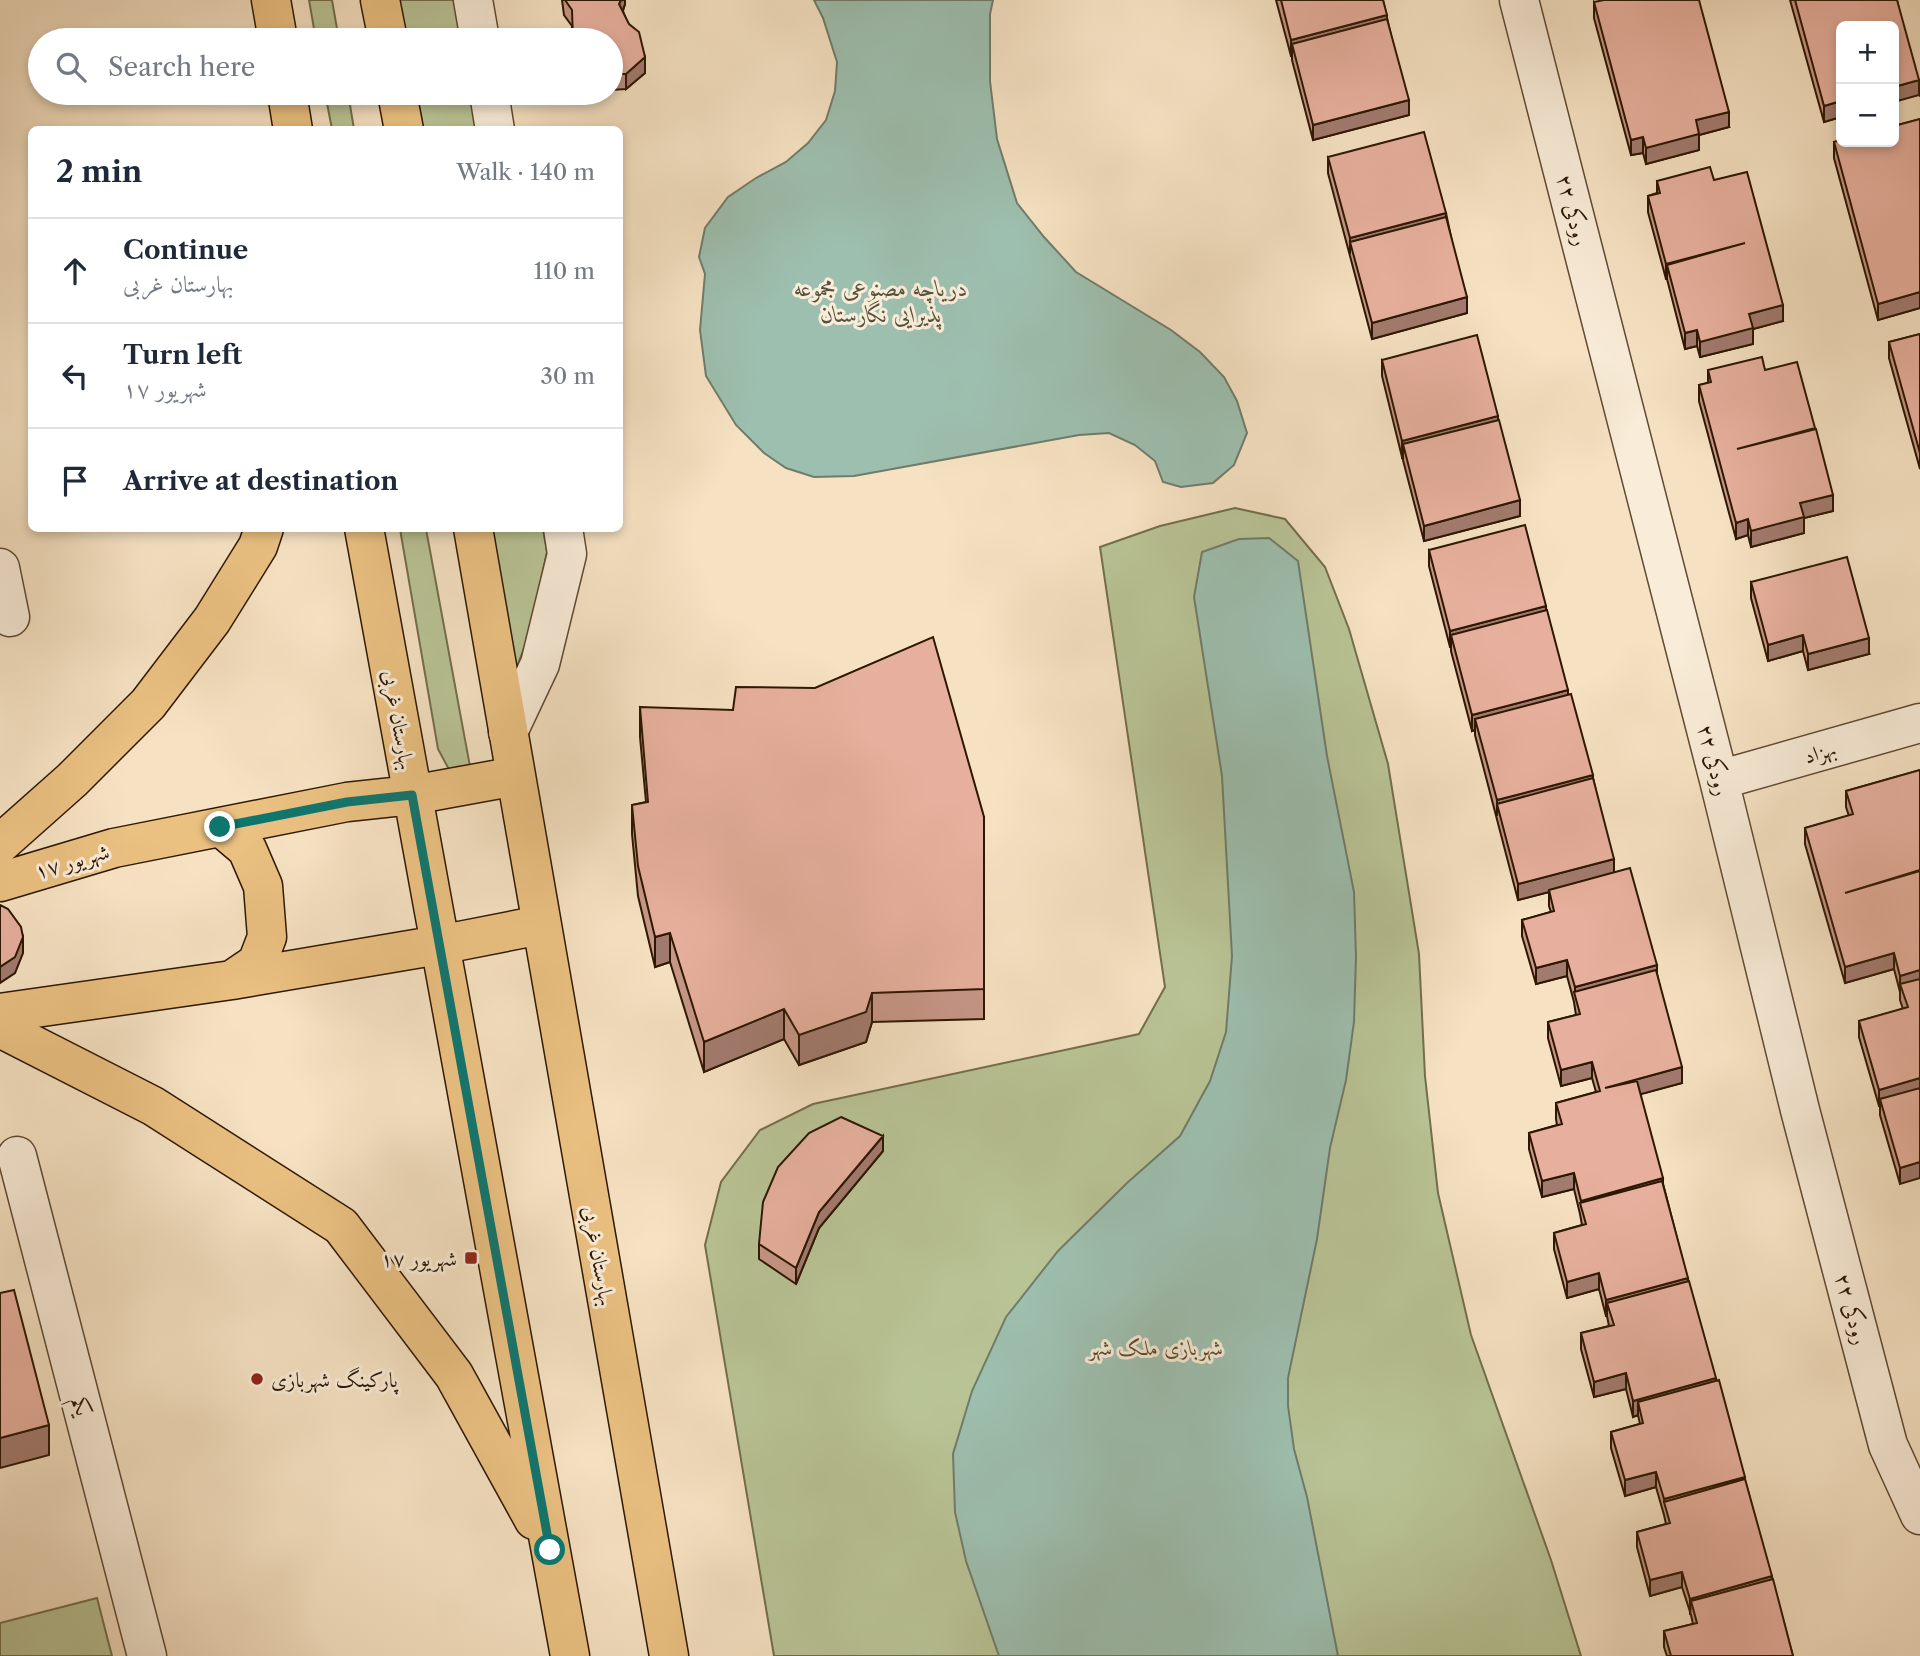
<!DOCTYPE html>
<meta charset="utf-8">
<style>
body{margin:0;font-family:"Libre Caslon Text",Amiri,serif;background:#f2f2f3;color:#1f2937}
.controls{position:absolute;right:21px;top:21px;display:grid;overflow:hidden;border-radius:10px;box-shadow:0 4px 10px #0003}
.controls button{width:63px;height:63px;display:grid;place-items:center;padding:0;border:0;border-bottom:2px solid #e0e1e3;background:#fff;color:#1f2937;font:35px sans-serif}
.stop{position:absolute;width:21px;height:21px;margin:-16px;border:5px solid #0f766e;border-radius:50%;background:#fff}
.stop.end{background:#0f766e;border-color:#fff;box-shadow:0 2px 7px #0008}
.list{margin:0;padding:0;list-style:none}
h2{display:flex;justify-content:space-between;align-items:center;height:91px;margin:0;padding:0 28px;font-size:30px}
h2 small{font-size:23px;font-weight:400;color:#747a83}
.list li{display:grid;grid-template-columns:46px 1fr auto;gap:21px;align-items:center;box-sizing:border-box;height:105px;padding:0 28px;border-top:2px solid #e0e1e3}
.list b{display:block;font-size:26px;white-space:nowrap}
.list p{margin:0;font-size:23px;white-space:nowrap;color:#747a83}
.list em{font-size:23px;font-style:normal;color:#747a83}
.icon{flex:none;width:38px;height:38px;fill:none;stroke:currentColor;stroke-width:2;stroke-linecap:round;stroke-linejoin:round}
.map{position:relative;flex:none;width:1920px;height:1656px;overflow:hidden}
.search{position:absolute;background:#fff;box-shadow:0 4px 10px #0003;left:28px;top:28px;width:595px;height:77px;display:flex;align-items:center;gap:18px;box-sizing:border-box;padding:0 24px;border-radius:38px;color:#747a83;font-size:26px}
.panel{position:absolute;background:#fff;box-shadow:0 4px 10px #0003;left:28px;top:126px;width:595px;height:406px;border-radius:10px}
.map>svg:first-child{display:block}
</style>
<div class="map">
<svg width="1920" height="1656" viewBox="0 0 1920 1656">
<rect width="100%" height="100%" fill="#f6e2c3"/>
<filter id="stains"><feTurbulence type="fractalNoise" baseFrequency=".00286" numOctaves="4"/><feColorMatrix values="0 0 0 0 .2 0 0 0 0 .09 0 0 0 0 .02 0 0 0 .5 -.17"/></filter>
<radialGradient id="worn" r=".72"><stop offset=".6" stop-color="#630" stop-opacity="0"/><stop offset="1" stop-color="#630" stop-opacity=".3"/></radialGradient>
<path fill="#b9c496" stroke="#736e4c" stroke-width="2" d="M309 0H332L339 40H316Z
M399 0H454L461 40H406Z
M325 93H348L354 129H332Z
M416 93H470L477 129H423Z
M1235 508 1285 519 1325 567 1349 629 1388 764 1419 954 1425 1076 1438 1193 1471 1335 1551 1560 1581 1656H774L705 1245 721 1182 760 1130 813 1104 1139 1034 1165 987 1100 547 1160 526Z
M400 529H426L471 772 452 775 438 749Z
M490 529H543L547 552 529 636 513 676Z
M97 1598 112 1656H0V1623Z"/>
<path fill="#9dbfaf" stroke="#707c6a" stroke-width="2" d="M814 0H993L990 14V81L997 139 1017 203 1044 237 1076 272 1171 330 1200 352 1224 377 1237 401 1247 433 1234 465 1213 483 1181 487 1163 482 1155 461 1135 445 1109 433 1079 435 854 476 814 477 786 468 764 453 736 425 706 376 700 330 705 274 699 257 705 228 728 197 756 178 786 162 808 143 826 120 835 91 837 62 823 18Z
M1269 538 1298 561 1327 756 1354 892 1356 957 1354 1022 1346 1080 1330 1148 1317 1239 1288 1378V1406L1294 1449 1307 1497 1338 1656H999L966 1561 955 1512 953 1454 972 1391 1006 1317 1058 1251 1127 1183 1180 1136 1210 1081 1226 1032 1232 956 1222 776 1194 597 1202 552 1239 539Z"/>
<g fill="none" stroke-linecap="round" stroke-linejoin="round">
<defs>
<path id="minor" d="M473 0 480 40
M1519 0 1719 780 1800 1110 1888 1445 1920 1515
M489 93 495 130
M0 568 10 617
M508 732 540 664 567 554 563 528
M1719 780 1920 723
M17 1156 147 1656"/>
<path id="major" d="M271 0 278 40
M380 0 388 40
M287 93 293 130
M397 93 404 130
M364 528 570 1656
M473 528 669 1656
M221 827 247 849 263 886 267 937 257 963 232 980
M0 844 72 780 148 704 212 620 258 546 264 528
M0 882 114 848 347 802 412 795 516 776
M0 1013 232 980 439 945 541 925
M0 1028 153 1106 341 1226 454 1375 534 1520"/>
</defs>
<use href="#minor" stroke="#5f4a32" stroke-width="41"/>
<use href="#major" stroke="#2d1702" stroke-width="41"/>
<use href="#minor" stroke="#f9ecd8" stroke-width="38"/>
<use href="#major" stroke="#ebc182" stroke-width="38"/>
</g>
<path fill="#c79788" stroke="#2d1702" stroke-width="2" d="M562 0H625V4L623 11 645 73 626 89 611 90V40H572V26L564 15Z
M1276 0H1383L1409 115 1313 140 1292 60V56H1291Z
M1790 0H1897L1919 95 1841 26V117L1824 122Z
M1594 2 1729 127 1699 135V150L1646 164 1643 153 1631 155 1594 18Z
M1920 119V308L1878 320 1834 158V142Z
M1328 157 1446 213 1467 313 1372 339 1328 173Z
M1714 180 1783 321 1753 329V344L1700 357 1697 346 1685 349 1667 279H1666L1648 212V196L1657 193V181Z
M1920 334V469L1889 358V342Z
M1382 360 1498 420 1520 516 1424 541 1403 460V456L1402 457 1382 376Z
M1708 370H1765L1815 429 1833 511 1804 518V533L1751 547 1748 535 1736 539 1699 401V385L1708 383Z
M1429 550 1546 610 1568 695 1593 778 1614 872 1657 974 1682 1083 1640 1094 1688 1281 1716 1381 1745 1480 1772 1580 1793 1656H1667L1664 1647V1631L1693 1624 1691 1615 1682 1587 1650 1596 1637 1547V1532L1666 1524 1664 1515 1656 1487 1625 1496 1611 1448V1432L1640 1424 1638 1415 1633 1417 1626 1389 1594 1397 1581 1349V1333L1609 1326 1607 1316H1606L1599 1289 1567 1298 1554 1249V1233L1582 1225 1580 1214 1574 1189 1542 1197 1529 1149V1133L1557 1125 1556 1119V1103L1596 1092 1592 1078 1561 1086 1548 1038V1022L1576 1015 1574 1002 1567 976 1536 984 1522 936V920L1551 912 1549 906V892L1518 900 1475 735V730L1472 731 1451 651V647H1450L1429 566Z
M1751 582 1869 654 1808 670 1803 651 1768 661 1751 598Z
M640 707 984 817V1019L872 1022 866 1042 799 1065 784 1039 704 1072 670 962 655 967 638 896 632 834V805L646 802 640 737Z
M1920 770 1900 1184 1880 1115V1106H1879L1859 1037V1021L1903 1009 1900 1000V992L1894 969 1845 983 1805 844V828L1849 816 1846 807V791Z
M883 1151 819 1228 796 1284 759 1259V1244Z"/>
<path fill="#a27b6f" stroke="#2d1702" stroke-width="2" d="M621 0H625V4L619 20V4Z
M1387 15V31L1292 44V56H1291V40Z
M645 57V73L626 89V74Z
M1919 80V95L1894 102V87Z
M1409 100V115L1313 140V125Z
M1841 101V117L1824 122V106Z
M1729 112V127L1699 135V150L1646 164V148L1696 120Z
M1643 137V153L1631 155V140Z
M1446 213V229L1350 242V254V238Z
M1745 243 1667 265V279H1666V264Z
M1920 292V308L1878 320V304Z
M1467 297V313L1372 339V323Z
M1783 305V321L1753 329V344L1700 357V342L1749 314Z
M1697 330V346L1685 349V333Z
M1498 416V432L1403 444V456L1402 457V441Z
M1833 495V511L1804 518V533L1751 547V531L1800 503Z
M1520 500V516L1424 541V526Z
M1748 519V535L1736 539V523Z
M1546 606V622L1451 635V647H1450V631Z
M1803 635V651L1768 661V645Z
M1869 638V654L1808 670V654Z
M1568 690V706L1475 719V730L1472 731V715Z
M1593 775V791L1497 804V816V800Z
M1614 859V875L1518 900V884Z
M670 933V962L655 967V937Z
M23 937V953L15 973 0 983V967Z
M1894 953V969L1845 983V967Z
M1567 960V976L1536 984V968Z
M1657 965V981L1575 993V987Z
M1920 970V986L1900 984V992V976Z
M872 993V1022L866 1042 799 1065V1035Z
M784 1009V1039L704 1072V1042Z
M1592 1062V1078L1561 1086V1070Z
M1682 1067V1083L1605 1104V1088Z
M1920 1078V1094L1880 1099V1106H1879V1090Z
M883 1136V1151L819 1228 796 1284V1268L819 1212Z
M1920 1162V1178L1900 1184V1168Z
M1574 1173V1189L1542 1197V1181Z
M1663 1178V1194L1581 1206V1201Z
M1599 1273V1289L1567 1298V1282Z
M1688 1278V1294L1607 1303V1316H1606V1300Z
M1626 1373V1389L1594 1397V1382Z
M1716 1378V1394L1638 1402V1415L1633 1417V1401Z
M49 1425V1455L0 1468V1438Z
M1656 1472V1487L1625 1496V1480Z
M1745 1477V1493L1664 1502V1499Z
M1682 1572V1587L1650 1596V1580Z
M1772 1576V1592L1691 1601 1690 1615V1599Z"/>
<path fill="#e7b09e" stroke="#2d1702" stroke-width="2" d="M565 0H621L619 4 629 24 639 32 645 57 626 74H611V40H573L572 10Z
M1281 0H1383L1387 15 1291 40Z
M1604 0H1699L1729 112 1696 120 1699 134 1646 148 1643 137 1631 140 1594 2Z
M1795 0H1897L1919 80 1894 87V26H1841V101L1824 106Z
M1387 19 1409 100 1313 125 1292 44Z
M1920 119V292L1878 304 1834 142 1841 140V142H1894V126Z
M1424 132 1446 213 1350 238 1328 157Z
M1710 167 1714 180 1747 172 1783 305 1749 314 1753 328 1700 342 1697 330 1685 333 1667 265 1745 243 1666 264 1648 196 1660 193 1657 181Z
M1446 217 1467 297 1372 323 1350 242Z
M1920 334V453L1889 342Z
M1477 335 1498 416 1402 441 1382 360Z
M1762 357 1765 370 1797 362 1815 428 1737 449 1816 429 1833 495 1800 503 1804 517 1751 531 1748 519 1736 523 1699 385 1711 382 1708 370Z
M1499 420 1520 500 1424 526 1403 444Z
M1525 525 1546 606 1450 631 1429 550Z
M1847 557 1869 638 1808 654 1803 635 1768 645 1751 582Z
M1547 610 1568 690 1472 715 1451 635Z
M933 637 984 817V989L872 993 866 1012 799 1035 784 1009 704 1042 670 933 655 937 638 866 632 805 648 802 640 707 733 710 736 687 815 688Z
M1571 694 1593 775 1497 800 1475 719Z
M1920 770V870L1845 893 1920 871V970L1900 976 1894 953 1845 967 1805 828 1853 814 1846 791Z
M1593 778 1614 859 1518 884 1497 804Z
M1630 868 1657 965 1575 987 1567 960 1536 968 1522 920 1554 911 1549 890Z
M0 905 8 909 21 927 23 937 15 957 0 967Z
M1656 970 1682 1067 1605 1088 1637 1081 1663 1178 1581 1201 1574 1173 1542 1181 1529 1133 1562 1124 1556 1103 1600 1091 1592 1062 1561 1070 1548 1022 1580 1014 1574 992Z
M1920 979V1078L1879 1090 1859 1021 1908 1007 1900 984Z
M1920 1088V1162L1900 1168 1880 1099Z
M841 1117 883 1136 819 1212 796 1268 759 1244 763 1202 778 1167 809 1133Z
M1662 1181 1688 1278 1606 1300 1599 1273 1567 1282 1554 1233 1586 1224 1580 1203Z
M1689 1281 1716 1378 1633 1401 1626 1373 1594 1382 1581 1333 1614 1325 1607 1303Z
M14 1290 49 1425 0 1438V1293Z
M1719 1380 1745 1477 1664 1499 1656 1472 1625 1480 1611 1432 1643 1423 1638 1402Z
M1745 1479 1772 1576 1690 1599 1682 1572 1650 1580 1637 1532 1670 1523 1664 1502Z
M1773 1579 1793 1656H1671L1664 1631 1697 1623 1691 1601Z"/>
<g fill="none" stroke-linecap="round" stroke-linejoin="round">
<path stroke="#0f766e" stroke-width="9" d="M220 827 347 802 412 795 550 1550"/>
</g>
<g fill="#8f2418" stroke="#f9ecd8" stroke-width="2.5">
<rect x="464" y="1251" width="14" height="14" rx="3.5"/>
<circle cx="257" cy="1379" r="7"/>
</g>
<g text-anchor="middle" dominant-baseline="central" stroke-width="6" stroke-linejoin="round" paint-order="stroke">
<g font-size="21" fill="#2d1702" stroke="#f9ecd8">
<text transform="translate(1573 210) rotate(76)">رودکی ۲۲</text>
<text transform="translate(399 720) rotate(80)">بهارستان غربی</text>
<text transform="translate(1820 752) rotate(-16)">بهزاد</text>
<text transform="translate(1714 760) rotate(76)">رودکی ۲۲</text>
<text transform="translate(72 861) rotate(-16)">۱۷ شهریور</text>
<text transform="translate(599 1256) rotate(80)">بهارستان غربی</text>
<text transform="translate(1852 1309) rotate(75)">رودکی ۲۲</text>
<text transform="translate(82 1406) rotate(75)">یکم</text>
</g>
<g font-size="21" fill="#2d1702" stroke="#f9ecd8" text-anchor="end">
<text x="457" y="1258">۱۷ شهریور</text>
<text x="271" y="1379" text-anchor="start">پارکینگ شهربازی</text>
</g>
<g font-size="21" font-style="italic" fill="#574b2e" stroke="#f9ecd8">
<text x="1156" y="1347">شهربازی ملک شهر</text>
</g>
<g font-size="23" font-style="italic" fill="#54523f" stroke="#f9ecd8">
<text x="881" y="288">دریاچه مصنوعی مجموعه<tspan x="881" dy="26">پذیرایی نگارستان</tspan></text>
</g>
</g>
<rect width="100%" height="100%" filter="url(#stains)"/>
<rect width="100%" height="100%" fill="url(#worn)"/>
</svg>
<div class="controls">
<button>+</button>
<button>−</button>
</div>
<div class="stop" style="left:550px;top:1550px"></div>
<div class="stop end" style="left:220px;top:827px"></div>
<div class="search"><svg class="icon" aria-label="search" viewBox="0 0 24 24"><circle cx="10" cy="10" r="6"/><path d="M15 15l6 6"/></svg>Search here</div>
<section class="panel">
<h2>2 min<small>Walk · 140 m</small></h2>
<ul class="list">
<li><svg class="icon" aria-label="ahead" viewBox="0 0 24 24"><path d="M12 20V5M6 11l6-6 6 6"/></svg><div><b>Continue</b><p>بهارستان غربی</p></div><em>110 m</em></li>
<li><svg class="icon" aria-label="left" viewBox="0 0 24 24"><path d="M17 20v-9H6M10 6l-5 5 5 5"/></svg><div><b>Turn left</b><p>۱۷ شهریور</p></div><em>30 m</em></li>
<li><svg class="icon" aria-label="arrive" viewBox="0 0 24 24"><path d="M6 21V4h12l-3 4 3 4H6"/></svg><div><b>Arrive at destination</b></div></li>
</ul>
</section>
</div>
